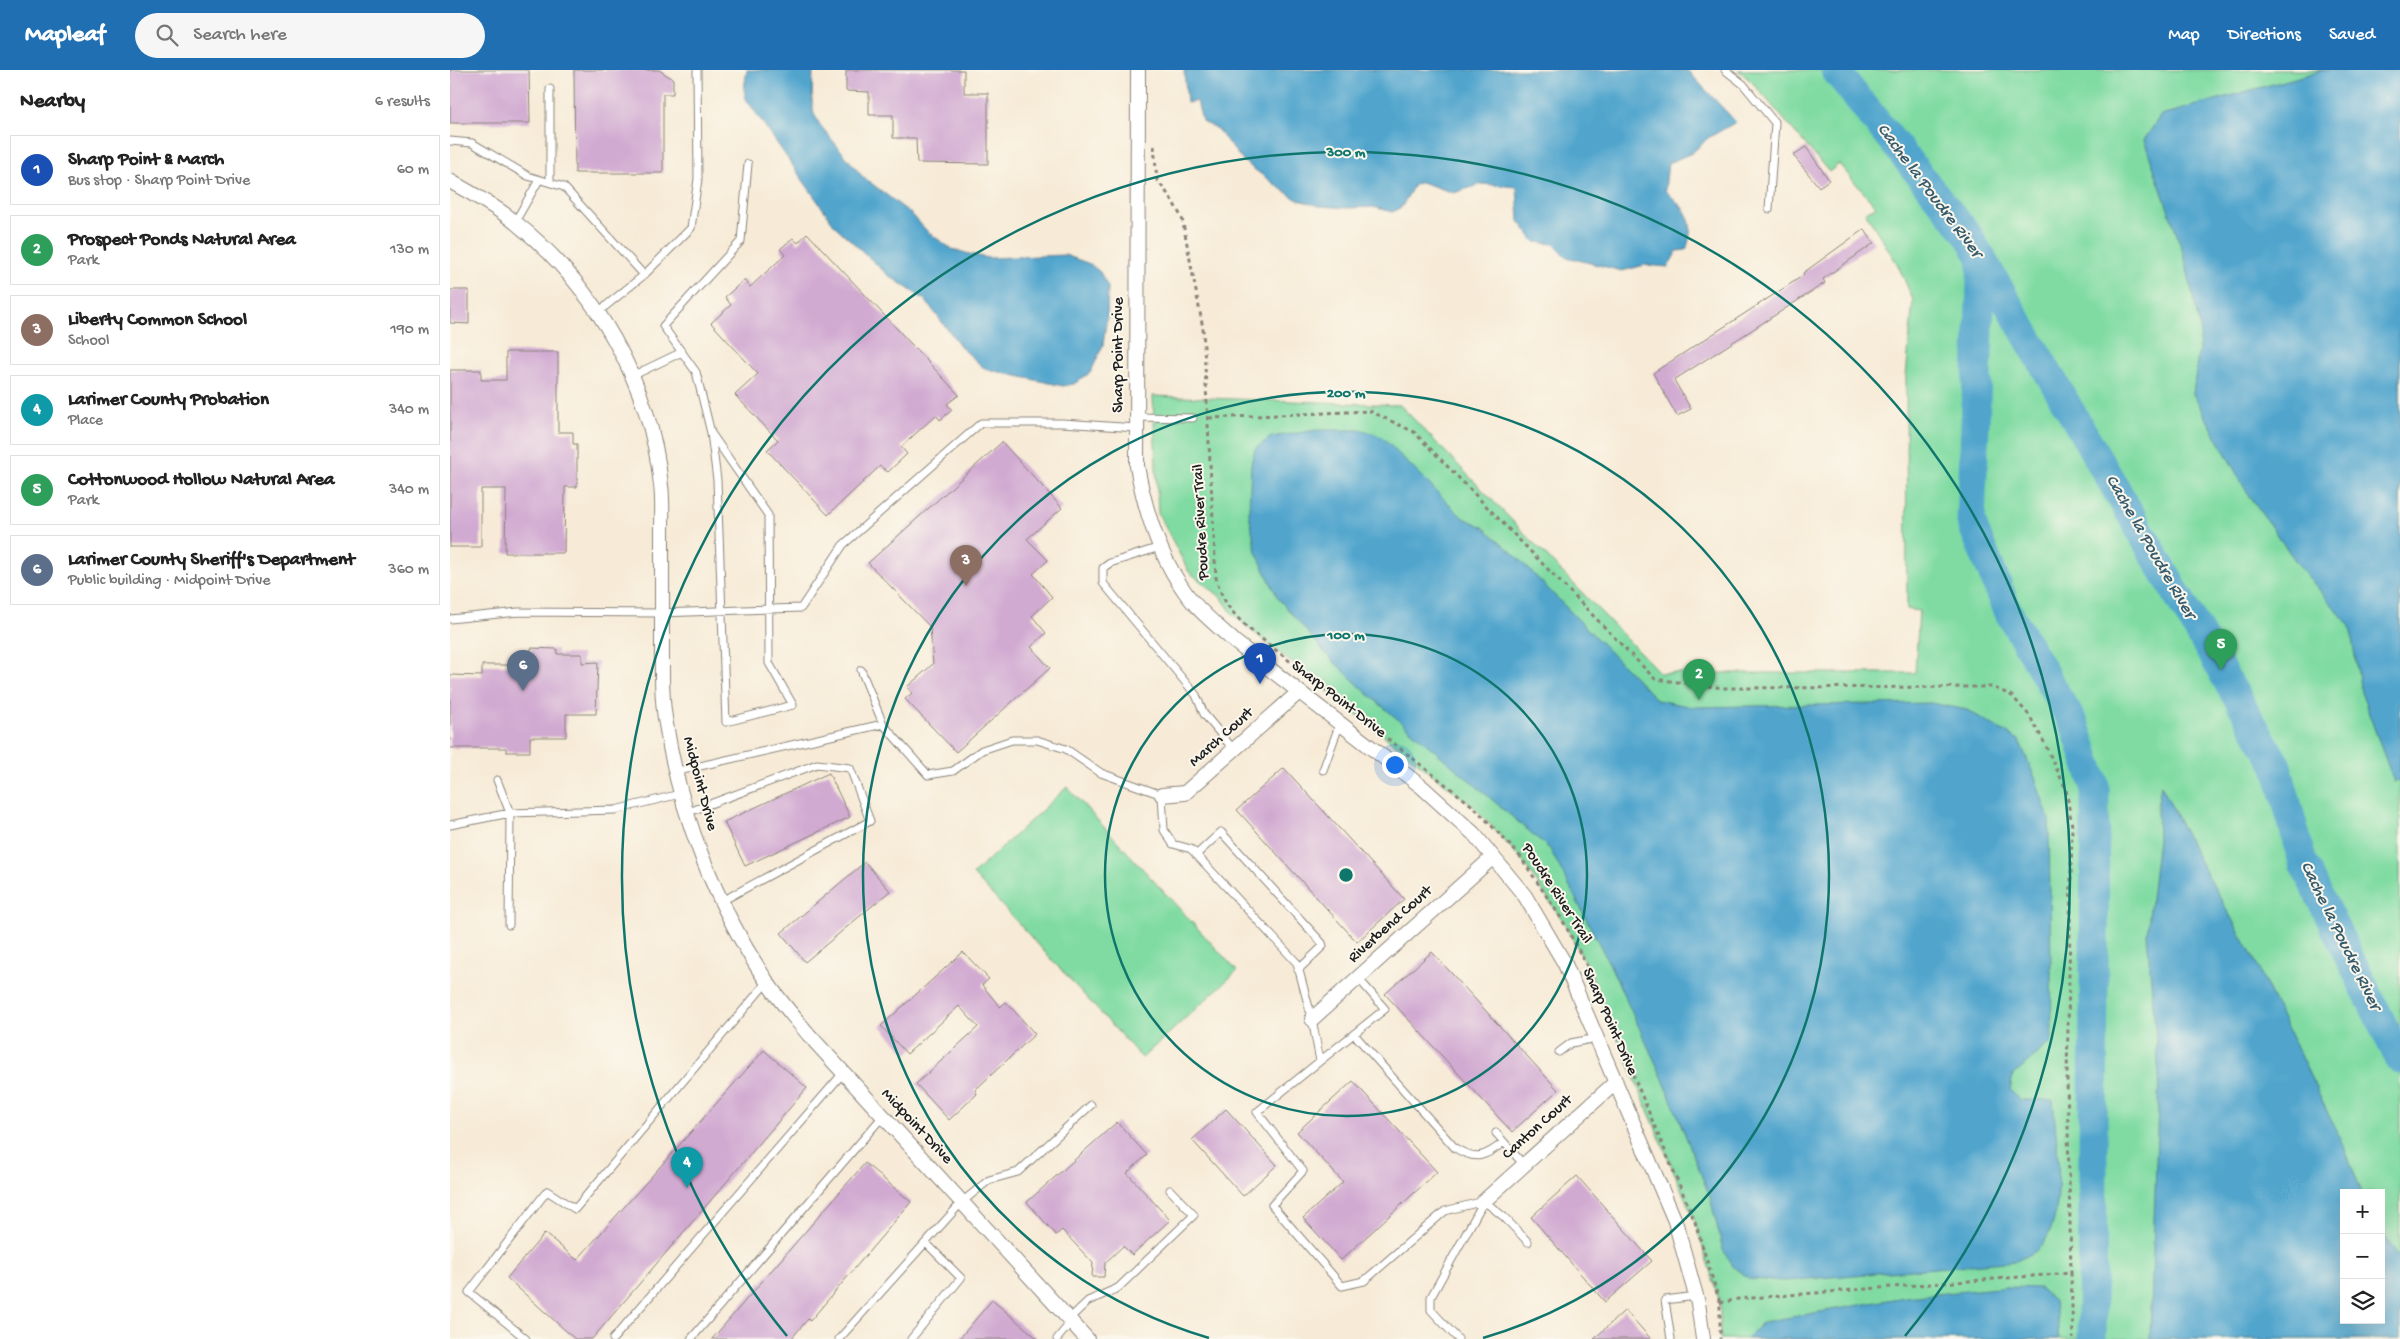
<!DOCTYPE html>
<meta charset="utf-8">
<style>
body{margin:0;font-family:"Gochi Hand",sans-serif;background:#f6f6f6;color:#222}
.controls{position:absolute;right:15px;bottom:15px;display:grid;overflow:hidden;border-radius:0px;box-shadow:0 5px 20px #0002}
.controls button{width:45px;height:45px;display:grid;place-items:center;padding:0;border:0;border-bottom:1px solid #e0e0e0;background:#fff;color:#222;font:25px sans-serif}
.you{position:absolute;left:944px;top:694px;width:18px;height:18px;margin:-12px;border:4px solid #fff;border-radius:50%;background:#1a73e8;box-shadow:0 0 0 8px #1a73e833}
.badge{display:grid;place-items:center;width:32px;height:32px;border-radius:50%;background:#1f6fb2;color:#fff;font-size:16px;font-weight:700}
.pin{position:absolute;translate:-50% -41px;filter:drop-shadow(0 1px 2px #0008)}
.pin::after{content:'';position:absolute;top:26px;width:18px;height:15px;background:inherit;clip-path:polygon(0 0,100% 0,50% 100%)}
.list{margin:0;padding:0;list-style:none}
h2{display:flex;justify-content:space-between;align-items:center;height:65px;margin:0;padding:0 20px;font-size:21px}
h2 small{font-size:16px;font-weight:400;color:#767676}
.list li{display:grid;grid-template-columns:32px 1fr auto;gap:15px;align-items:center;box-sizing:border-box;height:70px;margin:0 10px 10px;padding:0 10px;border:1px solid #e0e0e0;border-radius:0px}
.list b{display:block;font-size:19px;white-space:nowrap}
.list p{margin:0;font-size:16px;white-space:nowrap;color:#767676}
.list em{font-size:16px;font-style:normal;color:#767676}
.icon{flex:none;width:28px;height:28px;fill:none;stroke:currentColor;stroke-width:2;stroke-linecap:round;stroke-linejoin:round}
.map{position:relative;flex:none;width:1950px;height:1269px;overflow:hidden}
header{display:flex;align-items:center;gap:30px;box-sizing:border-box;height:70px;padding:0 25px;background:#1f6fb2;color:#fff}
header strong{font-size:24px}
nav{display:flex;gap:28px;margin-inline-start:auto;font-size:18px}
.search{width:350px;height:45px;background:#f6f6f6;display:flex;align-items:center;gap:12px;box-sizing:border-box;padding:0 18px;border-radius:28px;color:#767676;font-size:19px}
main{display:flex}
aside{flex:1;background:#fff}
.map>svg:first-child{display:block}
</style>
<header>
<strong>Mapleaf</strong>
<div class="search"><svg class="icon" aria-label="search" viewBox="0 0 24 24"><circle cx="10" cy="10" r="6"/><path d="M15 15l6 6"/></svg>Search here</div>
<nav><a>Map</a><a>Directions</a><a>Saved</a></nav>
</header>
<main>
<aside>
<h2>Nearby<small>6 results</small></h2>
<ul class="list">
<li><span class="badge" style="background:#1a4fb4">1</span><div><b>Sharp Point &amp; March</b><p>Bus stop · Sharp Point Drive</p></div><em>60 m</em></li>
<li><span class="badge" style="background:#2e9e5b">2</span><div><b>Prospect Ponds Natural Area</b><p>Park</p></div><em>130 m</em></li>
<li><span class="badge" style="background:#8d6e63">3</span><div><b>Liberty Common School</b><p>School</p></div><em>190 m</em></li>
<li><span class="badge" style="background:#0f9aa8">4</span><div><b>Larimer County Probation</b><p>Place</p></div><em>340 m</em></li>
<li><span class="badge" style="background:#2e9e5b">5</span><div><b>Cottonwood Hollow Natural Area</b><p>Park</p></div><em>340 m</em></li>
<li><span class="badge" style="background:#5c6f8a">6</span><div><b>Larimer County Sheriff's Department</b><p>Public building · Midpoint Drive</p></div><em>360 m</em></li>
</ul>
</aside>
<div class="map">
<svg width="1950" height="1269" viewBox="0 0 1950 1269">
<rect width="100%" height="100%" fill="#fbf7ec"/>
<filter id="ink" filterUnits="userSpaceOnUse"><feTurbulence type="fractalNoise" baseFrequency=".02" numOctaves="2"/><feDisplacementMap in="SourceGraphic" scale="10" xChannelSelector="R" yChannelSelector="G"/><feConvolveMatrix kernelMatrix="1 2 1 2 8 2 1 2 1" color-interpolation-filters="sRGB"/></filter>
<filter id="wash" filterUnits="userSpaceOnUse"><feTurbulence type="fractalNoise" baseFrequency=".0096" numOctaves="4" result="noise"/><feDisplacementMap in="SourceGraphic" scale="20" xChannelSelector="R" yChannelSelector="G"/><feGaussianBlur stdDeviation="1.12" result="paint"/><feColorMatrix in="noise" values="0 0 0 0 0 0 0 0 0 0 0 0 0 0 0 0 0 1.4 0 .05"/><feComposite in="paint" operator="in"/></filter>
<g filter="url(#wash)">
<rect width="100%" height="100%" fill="#f7ebd7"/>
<path fill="#80dba2" stroke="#4e7c5f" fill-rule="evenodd" d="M1288 0H1950V1269H1270V1233L1245 1152 1139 900 1113 851 1071 789 1024 737 798 558 782 543 772 528 739 502 708 443 703 326 950 335 1210 603H1465L1469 541 1457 539 1456 307 1463 230 1448 195 1415 142 1426 137 1389 94 1379 102 1302 12ZM1894 1123H1931V1250H1894Z
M617 717 787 901 692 988 523 804Z"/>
<path fill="#51a5cd" stroke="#366074" d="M297 0H363L362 31 364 44 370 55 412 106 460 143 479 163 502 179 523 185 539 188 615 185 640 194 650 202 658 217 657 246 653 275 641 302 624 314 613 316 535 299 512 278 475 230 438 205 385 156 296 29 294 19Z
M734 0H1237L1286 52 1258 68 1242 83 1218 93 1215 120C1236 141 1247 148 1236 180L1227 181 1218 197 1195 195 1172 201 1116 187 1104 174 1085 172 1069 151 1067 117 1032 114 1004 123 971 112 964 115 951 138 942 142 923 137 896 138 869 136 846 129 827 116 793 91 767 59 752 51 747 31 737 33Z
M1874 0H1950V711L1944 712 1911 622 1900 556 1850 497 1799 426 1743 324 1751 262 1734 185 1694 70 1711 45Z
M867 360H913L932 367 1012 447 1033 457 1064 484 1207 630 1243 637 1481 633 1517 640 1569 670 1586 710 1599 750 1602 971 1563 1005 1560 1020 1570 1030H1603C1606 1069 1620 1152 1587 1180 1581 1185 1572 1188 1566 1191L1335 1211 1299 1209 1282 1196 1273 1180 1260 1127 1213 1009 1160 895 1100 779 918 624 879 587 828 528 806 482 799 443 801 394 805 379 821 367Z
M1711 715 1742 777 1804 889 1895 1079 1912 1123H1894V1250H1931V1161L1950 1189V1269H1700L1709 1004 1697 864 1708 769 1707 737Z
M1558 1217 1589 1218 1605 1231 1609 1269H1296L1313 1252 1455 1227Z"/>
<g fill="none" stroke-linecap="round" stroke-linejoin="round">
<path stroke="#51a5cd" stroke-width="29" d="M1385 0 1518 165 1827 696 1853 793 1950 990
M1532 187 1521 452 1559 543 1625 656 1645 715 1642 1269"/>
</g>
<g id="blocks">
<path fill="#d1aad2" d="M0 0H79L80 53H0Z
M124 0H209L223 9V24H213V103H125Z
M396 0H514V23H538V94L467 93 466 68H443V45H419V22L396 21Z
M1356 77 1379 110 1369 117 1343 85Z
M1414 159 1424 173 1373 209 1375 213 1224 310 1241 339 1227 346 1203 303 1354 205 1353 203Z
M357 163 509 325 497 334 502 340 490 350 486 345 451 377 457 384 438 402 430 396 378 445 317 380 328 370 285 325 308 304 261 253 281 235 275 227 294 210 300 217 335 185 330 179 343 168 348 173Z
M0 220H19V254L0 253Z
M56 282H108V362H123V374H127V417H115L114 483H55L56 419H31V477H0V300H31V310H56Z
M552 372 612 438 577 469 598 490 583 504 602 527 582 546 596 563 581 577 600 598 506 682 455 629 462 623 457 617 483 594 480 557 418 493Z
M81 578 107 579V584H132V593L148 592 146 644H116V667H80V682H56V678H0V605L32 606V595H80Z
M834 698 954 829 907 872 787 740Z
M379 703 400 747 295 796 274 752Z
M415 792 440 821 355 892 331 863Z
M513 882 539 909 532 915 550 937 556 932 585 964 525 1020 527 1024 499 1050 466 1014 528 957 509 936 457 984 431 956Z
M982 882 1108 1020 1062 1062 935 924Z
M314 980 357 1018 142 1269H125L57 1208 95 1163 127 1190Z
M903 1011 987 1102 891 1190 853 1148 893 1112 847 1062Z
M776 1039 827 1095 793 1126 742 1070Z
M667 1052 697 1085 677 1103 720 1150 682 1185 673 1176 655 1193 654 1207H642L643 1193 612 1160 606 1165 577 1132Z
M415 1093 461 1132 360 1251 358 1249 341 1269H262Z
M1127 1106 1202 1191 1155 1232 1081 1147Z
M542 1230 588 1269H509Z
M1175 1240 1201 1269H1144Z"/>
</g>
</g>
<g filter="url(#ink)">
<use href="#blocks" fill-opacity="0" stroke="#8a847a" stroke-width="1"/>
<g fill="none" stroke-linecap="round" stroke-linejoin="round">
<defs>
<path id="service" d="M1275 0 1293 14 1325 53 1319 139
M0 71 22 73 78 106 114 117 194 205
M100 112V19
M65 152 89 110
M147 243 194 205 241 158 248 109 247 0
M182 306 232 282
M687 347 743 348
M261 363 267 410 276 652 343 635 319 593 318 445 261 363 246 302 213 256 291 171 298 94
M710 477 660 493 653 498V513L746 625 754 644 784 680
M0 549 68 542 212 543 351 538 393 475 531 353H612L687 358
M411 600 433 654 478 705 503 701 532 680 562 670H587L616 679 651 703 712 725 714 760 723 774 741 779 847 893 862 949 870 991 807 1042 853 1101 822 1135 892 1216 914 1211 995 1141 1034 1131
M873 700 890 653
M224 702 433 654
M47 710 60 743 59 855
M236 743 367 694 400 698 420 751 272 831
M0 755 60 743 165 740 230 724
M746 785 771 762 872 873 873 876 848 900
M904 964 1005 1078C1026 1091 1035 1087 1054 1072
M1109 982 1121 973 1147 968
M870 991 935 939 908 908
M1046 1063 1074 1095
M1034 1131 1054 1147 1078 1172
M619 1249 638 1231 668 1218 744 1145 720 1120
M76 1269 19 1222 97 1121 125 1139 317 912
M163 1269 393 1003
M241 1269 433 1046
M389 1269 512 1132 539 1110 568 1102 641 1035
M461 1269 511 1208 476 1173
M607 1269 621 1252
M1008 1269 981 1240V1227L1034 1131
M1221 1269 1215 1230 1246 1226"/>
<path id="minor" d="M688 0 687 396C695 441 709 485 735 522 748 541 768 556 785 572L972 717 1024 764 1075 826 1115 894 1225 1151 1248 1233 1253 1269
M0 111C22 124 46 136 66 153 145 216 201 314 211 415 213 431 212 448 212 464 212 500 212 536 212 572 212 599 211 627 216 654 230 745 266 835 317 912 329 930 345 948 359 965L637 1269
M712 725 735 723 849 622
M862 949 1043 787
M1034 1131 1166 1012"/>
</defs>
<use href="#service" stroke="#8a847a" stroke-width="9"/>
<use href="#minor" stroke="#8a847a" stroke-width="16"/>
<path stroke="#8a847a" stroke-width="3" stroke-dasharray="4 4" stroke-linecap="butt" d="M704 76 707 110 720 127 732 148 753 258 766 508C773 532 780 541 798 558L1024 737 1070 786 1113 851 1139 900 1245 1152 1270 1233V1269
M759 348 920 341 964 362 1205 609 1273 618 1543 617 1562 626 1579 645 1593 670 1616 719 1622 756 1617 1007 1621 1203
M1270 1233 1288 1229 1621 1203 1623 1269"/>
<use href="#service" stroke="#fff" stroke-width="7"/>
<use href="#minor" stroke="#fff" stroke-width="14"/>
</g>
</g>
<g fill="none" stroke="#0f766e" stroke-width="2.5">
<circle cx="896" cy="805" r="241"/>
<path d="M759 1268A483 483 0 1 1 1033 1268"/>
<path d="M337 1266A724 724 0 1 1 1455 1266"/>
</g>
<g text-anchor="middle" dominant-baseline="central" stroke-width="4" stroke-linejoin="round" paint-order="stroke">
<g font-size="16" fill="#1c1c1c" stroke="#fbf7ec">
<text transform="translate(669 285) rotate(-90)">Sharp Point Drive</text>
<text transform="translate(752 452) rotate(-93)">Poudre River Trail</text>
<text transform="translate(888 630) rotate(38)">Sharp Point Drive</text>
<text transform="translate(772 668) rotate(-42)">March Court</text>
<text transform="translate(249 714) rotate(75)">Midpoint Drive</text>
<text transform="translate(1106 824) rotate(57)">Poudre River Trail</text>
<text transform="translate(941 855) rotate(-42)">Riverbend Court</text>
<text transform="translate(1159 952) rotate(66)">Sharp Point Drive</text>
<text transform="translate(466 1057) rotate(47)">Midpoint Drive</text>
<text transform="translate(1088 1058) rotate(-42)">Canton Court</text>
</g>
<g font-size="18" font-style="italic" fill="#345a6c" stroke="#fbf7ec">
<text transform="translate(1479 121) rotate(53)">Cache la Poudre River</text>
<text transform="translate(1700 477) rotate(60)">Cache la Poudre River</text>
<text transform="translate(1890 866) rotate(64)">Cache la Poudre River</text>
</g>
</g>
<circle cx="896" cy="805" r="8" fill="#0f766e" stroke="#fbf7ec" stroke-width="2.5"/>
<g font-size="15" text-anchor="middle" font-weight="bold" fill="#0f766e" stroke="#fbf7ec" stroke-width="4" stroke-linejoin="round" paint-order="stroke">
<text x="896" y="86">300 m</text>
<text x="896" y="327">200 m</text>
<text x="896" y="569">100 m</text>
</g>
</svg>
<div class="controls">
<button>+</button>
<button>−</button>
<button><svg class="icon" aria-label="layers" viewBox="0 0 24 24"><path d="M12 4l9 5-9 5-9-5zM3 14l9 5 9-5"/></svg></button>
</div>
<div class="you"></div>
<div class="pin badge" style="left:810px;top:614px;background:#1a4fb4">1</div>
<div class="pin badge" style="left:1249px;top:630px;background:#2e9e5b">2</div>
<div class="pin badge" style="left:516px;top:516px;background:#8d6e63">3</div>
<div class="pin badge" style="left:237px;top:1118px;background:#0f9aa8">4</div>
<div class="pin badge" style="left:1771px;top:600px;background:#2e9e5b">5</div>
<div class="pin badge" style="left:73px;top:621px;background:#5c6f8a">6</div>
</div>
</main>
